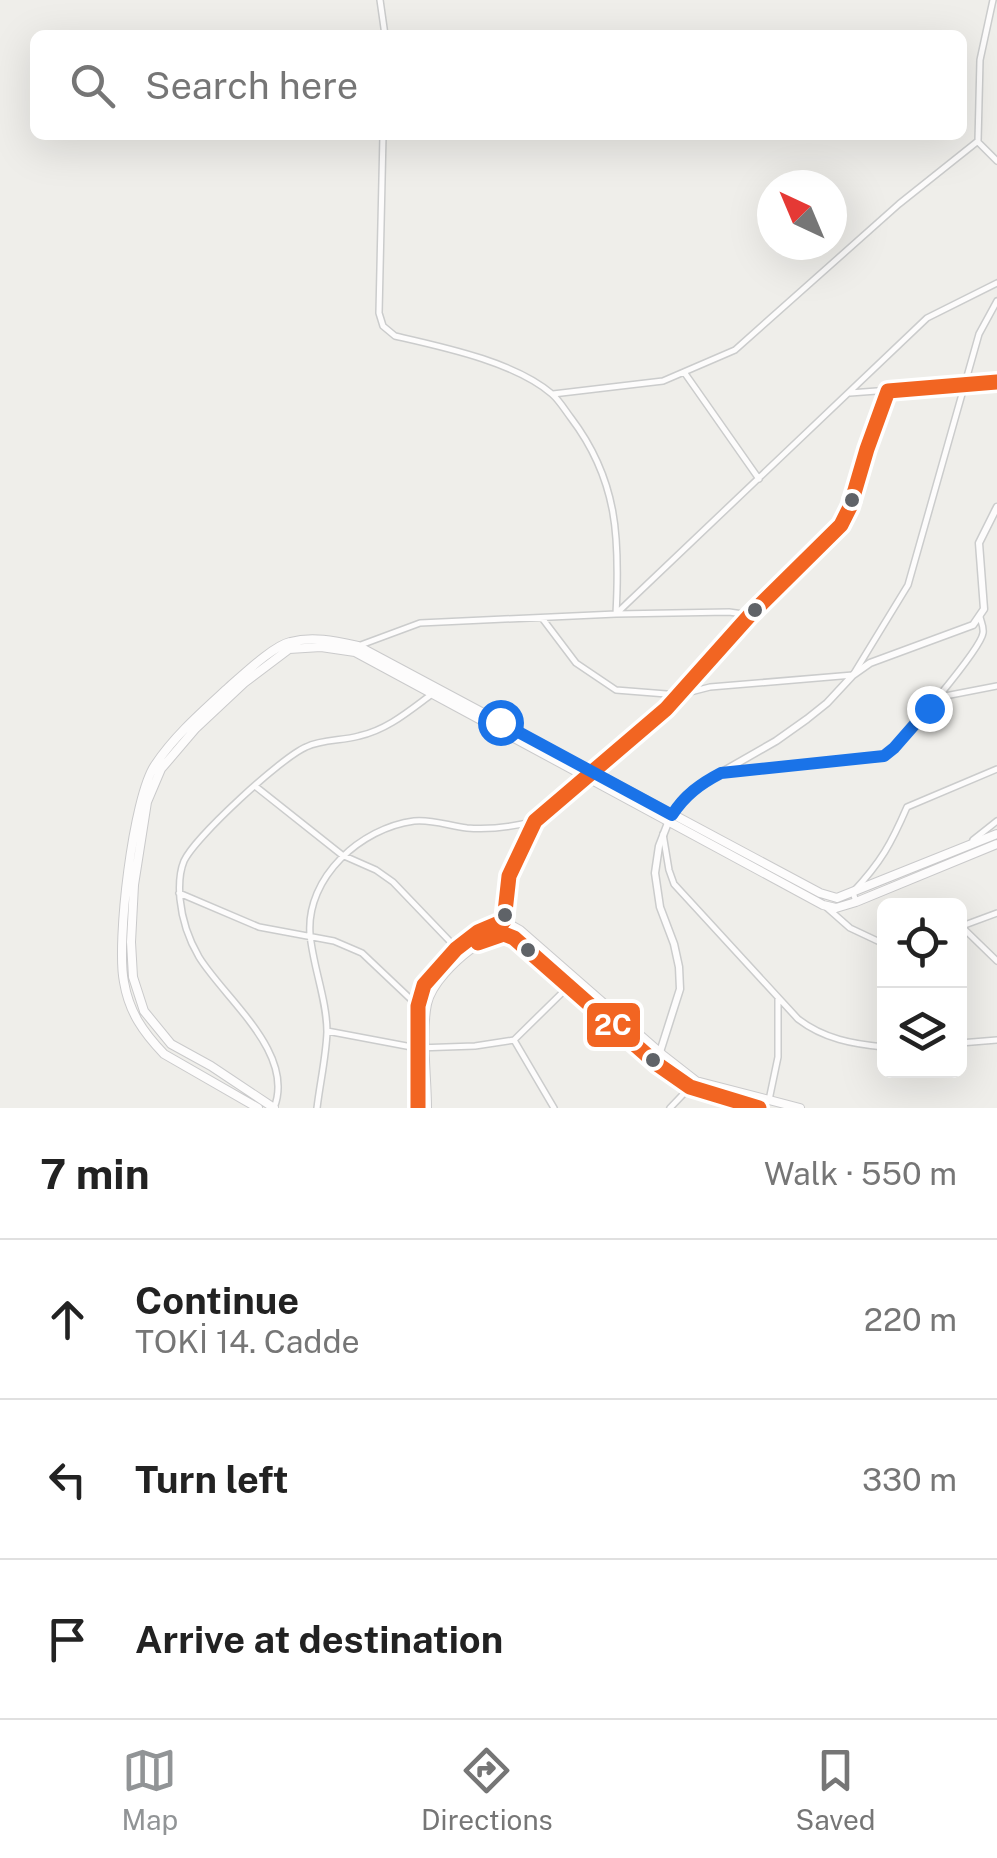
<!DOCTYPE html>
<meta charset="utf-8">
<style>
body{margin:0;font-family:"Public Sans",sans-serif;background:#f6f6f6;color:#222}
.controls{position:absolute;right:30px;bottom:30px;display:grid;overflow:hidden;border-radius:15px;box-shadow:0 10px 40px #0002}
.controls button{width:90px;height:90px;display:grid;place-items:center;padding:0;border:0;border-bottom:2px solid #e0e0e0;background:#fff;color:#222;font:50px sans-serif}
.compass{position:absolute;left:757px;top:170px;width:90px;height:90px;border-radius:50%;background:#fff;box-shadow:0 10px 40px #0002;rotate:316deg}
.stop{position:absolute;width:30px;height:30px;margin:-22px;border:8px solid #1a73e8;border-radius:50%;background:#fff}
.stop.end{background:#1a73e8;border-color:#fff;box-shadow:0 2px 10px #0008}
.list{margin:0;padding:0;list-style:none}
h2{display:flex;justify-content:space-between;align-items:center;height:130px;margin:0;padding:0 40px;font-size:42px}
h2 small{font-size:32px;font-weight:400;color:#767676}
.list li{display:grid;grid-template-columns:65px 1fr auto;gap:30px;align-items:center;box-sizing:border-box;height:160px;padding:0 40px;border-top:2px solid #e0e0e0}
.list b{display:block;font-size:38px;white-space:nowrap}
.list p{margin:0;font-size:32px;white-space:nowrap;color:#767676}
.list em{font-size:32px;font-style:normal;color:#767676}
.icon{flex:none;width:55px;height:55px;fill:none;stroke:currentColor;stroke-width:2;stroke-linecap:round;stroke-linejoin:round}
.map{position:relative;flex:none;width:997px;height:1108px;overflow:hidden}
.search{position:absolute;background:#fff;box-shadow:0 10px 40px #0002;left:30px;right:30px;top:30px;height:110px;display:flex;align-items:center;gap:25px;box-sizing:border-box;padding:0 35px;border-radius:15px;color:#767676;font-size:38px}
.sheet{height:610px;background:#fff}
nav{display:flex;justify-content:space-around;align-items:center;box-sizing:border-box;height:140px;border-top:2px solid #e0e0e0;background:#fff;font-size:28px;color:#767676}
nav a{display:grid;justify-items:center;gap:5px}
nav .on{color:#919496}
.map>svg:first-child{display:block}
</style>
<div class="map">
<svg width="997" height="1108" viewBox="0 0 997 1108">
<rect width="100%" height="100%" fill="#efeeea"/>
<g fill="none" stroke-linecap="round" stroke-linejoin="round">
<defs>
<path id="minor" d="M380 0 385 35
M383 135 379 313 383 326 395 336C443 347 515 362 552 394 559 400 565 410 571 418 618 480 620 539 616 614
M978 142 997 161
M684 372 759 479
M850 393 997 382
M553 394 663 381 735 350 899 204 978 141 980 60 993 0
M618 612 927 318 997 283
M542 618 576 663 616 690 679 695 710 687 853 675 908 585 979 334 997 301
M358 646 420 623 616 614 729 612 750 615
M940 697 997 686
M724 773 885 756C901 743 981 649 983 633 984 627 981 622 980 617
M255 786 342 855 376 870 393 882 463 955
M663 834 669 870 674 884 798 1019C824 1039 853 1044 884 1047
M973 840 997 821
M179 893 259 927 334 941 362 953 418 1006
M856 902 853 892C881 862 891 844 907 807L997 769
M825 906 850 928 884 944
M961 926 997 961
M962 926 997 913
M504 934 509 876 518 853 535 821 556 801 666 709 750 615 841 525 850 507 867 449 888 391
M327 1031 417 1048 475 1046 514 1040 569 986
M514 1040 554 1108
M960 1043 997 1040
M769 1100 778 1057V999
M274 1108C296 1053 224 998 199 957 189 940 182 919 180 899 179 887 179 873 184 861 195 837 282 757 306 747 323 739 342 741 359 736 387 730 409 711 432 694
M317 1108C320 1083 326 1057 327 1032 327 1000 313 967 310 934 306 877 361 828 414 821 432 819 449 826 467 828 491 830 512 827 535 821
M670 1108 692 1085"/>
<path id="tertiary" d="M660 1052 680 989 679 967 674 944 660 907 655 873 659 846 671 815 684 797 701 784 776 741 807 719 827 703 853 675 870 663 973 625 984 609 979 543 997 507"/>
<path id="secondary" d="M258 1108 164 1054C143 1032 129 1012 124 982 116 943 133 797 155 765 175 735 203 711 229 687 243 675 273 646 290 642 313 636 335 641 358 646L820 893 837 898 997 834
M274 1108 211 1066 171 1044 144 1011 133 977 131 942 134 885 147 802 161 769 196 728 244 683 289 649 321 647 355 652 823 905 836 908 856 902 997 844
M418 1108V1006L424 985 456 949 478 932 504 921 520 930 664 1056 696 1081 800 1108
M427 1108C427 1077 421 1034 427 1004 431 984 455 961 471 949 484 938 498 932 514 938L657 1064 690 1087 759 1108"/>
</defs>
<use href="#minor" stroke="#cbcccc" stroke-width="8"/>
<use href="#tertiary" stroke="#cbcccc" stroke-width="9"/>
<use href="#secondary" stroke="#cacacb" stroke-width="10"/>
<use href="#minor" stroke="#fdfcfc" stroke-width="5"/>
<use href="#tertiary" stroke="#fdfcfc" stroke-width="6"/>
<use href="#secondary" stroke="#fdfcfc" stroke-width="8"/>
<defs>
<path id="bus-1" d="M478 943 504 934 514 938 657 1064 690 1087 759 1108
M418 1108V1006L424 985 456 949 478 932 504 921 509 876 535 821 666 709 750 615 841 525 850 507 867 449 888 391 997 382"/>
</defs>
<use href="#bus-1" stroke="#fff" stroke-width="22"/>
<use href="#bus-1" stroke="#f26522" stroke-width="15"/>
</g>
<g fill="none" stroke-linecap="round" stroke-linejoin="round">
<path stroke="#1a73e8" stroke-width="12" d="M500 722 672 815C685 795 700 784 721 773L884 756 894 748 929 708"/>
</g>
<g fill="#5f6368" stroke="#fff" stroke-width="4">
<circle cx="852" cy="500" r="9"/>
<circle cx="755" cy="610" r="9"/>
<circle cx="505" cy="915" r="9"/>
<circle cx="528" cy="950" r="9"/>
<circle cx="653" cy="1060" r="9"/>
</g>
<rect stroke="#fff" stroke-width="4" x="585" y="1001" width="57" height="48" rx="10" fill="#f26522"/>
<g font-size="28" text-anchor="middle" font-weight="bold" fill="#fff">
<text x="613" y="1035">2C</text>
</g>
</svg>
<div class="controls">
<button><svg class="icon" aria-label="locate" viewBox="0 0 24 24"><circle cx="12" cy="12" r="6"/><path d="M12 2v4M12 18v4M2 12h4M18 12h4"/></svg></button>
<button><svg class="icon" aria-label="layers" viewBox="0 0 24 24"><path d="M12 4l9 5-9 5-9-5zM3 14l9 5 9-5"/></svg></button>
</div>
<svg class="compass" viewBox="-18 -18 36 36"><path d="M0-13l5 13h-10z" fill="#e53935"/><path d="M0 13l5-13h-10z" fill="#767676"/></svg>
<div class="stop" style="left:500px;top:722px"></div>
<div class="stop end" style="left:929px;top:708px"></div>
<div class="search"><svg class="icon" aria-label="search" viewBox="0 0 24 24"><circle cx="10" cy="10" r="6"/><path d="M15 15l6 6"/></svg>Search here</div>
</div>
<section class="sheet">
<h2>7 min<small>Walk · 550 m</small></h2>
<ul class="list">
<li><svg class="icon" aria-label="ahead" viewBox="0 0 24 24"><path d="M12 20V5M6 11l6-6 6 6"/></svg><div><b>Continue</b><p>TOKİ 14. Cadde</p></div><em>220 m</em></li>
<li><svg class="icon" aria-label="left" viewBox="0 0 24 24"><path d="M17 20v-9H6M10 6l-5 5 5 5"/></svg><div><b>Turn left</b></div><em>330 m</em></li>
<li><svg class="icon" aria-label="arrive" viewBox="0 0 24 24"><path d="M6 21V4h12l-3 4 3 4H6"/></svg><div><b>Arrive at destination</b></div></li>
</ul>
</section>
<nav>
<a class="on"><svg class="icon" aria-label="map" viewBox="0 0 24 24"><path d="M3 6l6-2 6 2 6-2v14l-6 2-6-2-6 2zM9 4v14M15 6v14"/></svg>Map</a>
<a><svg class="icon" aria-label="directions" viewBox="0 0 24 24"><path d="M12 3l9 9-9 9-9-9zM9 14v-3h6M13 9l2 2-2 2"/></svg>Directions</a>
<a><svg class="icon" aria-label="saved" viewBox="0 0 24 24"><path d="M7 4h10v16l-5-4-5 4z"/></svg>Saved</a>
</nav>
